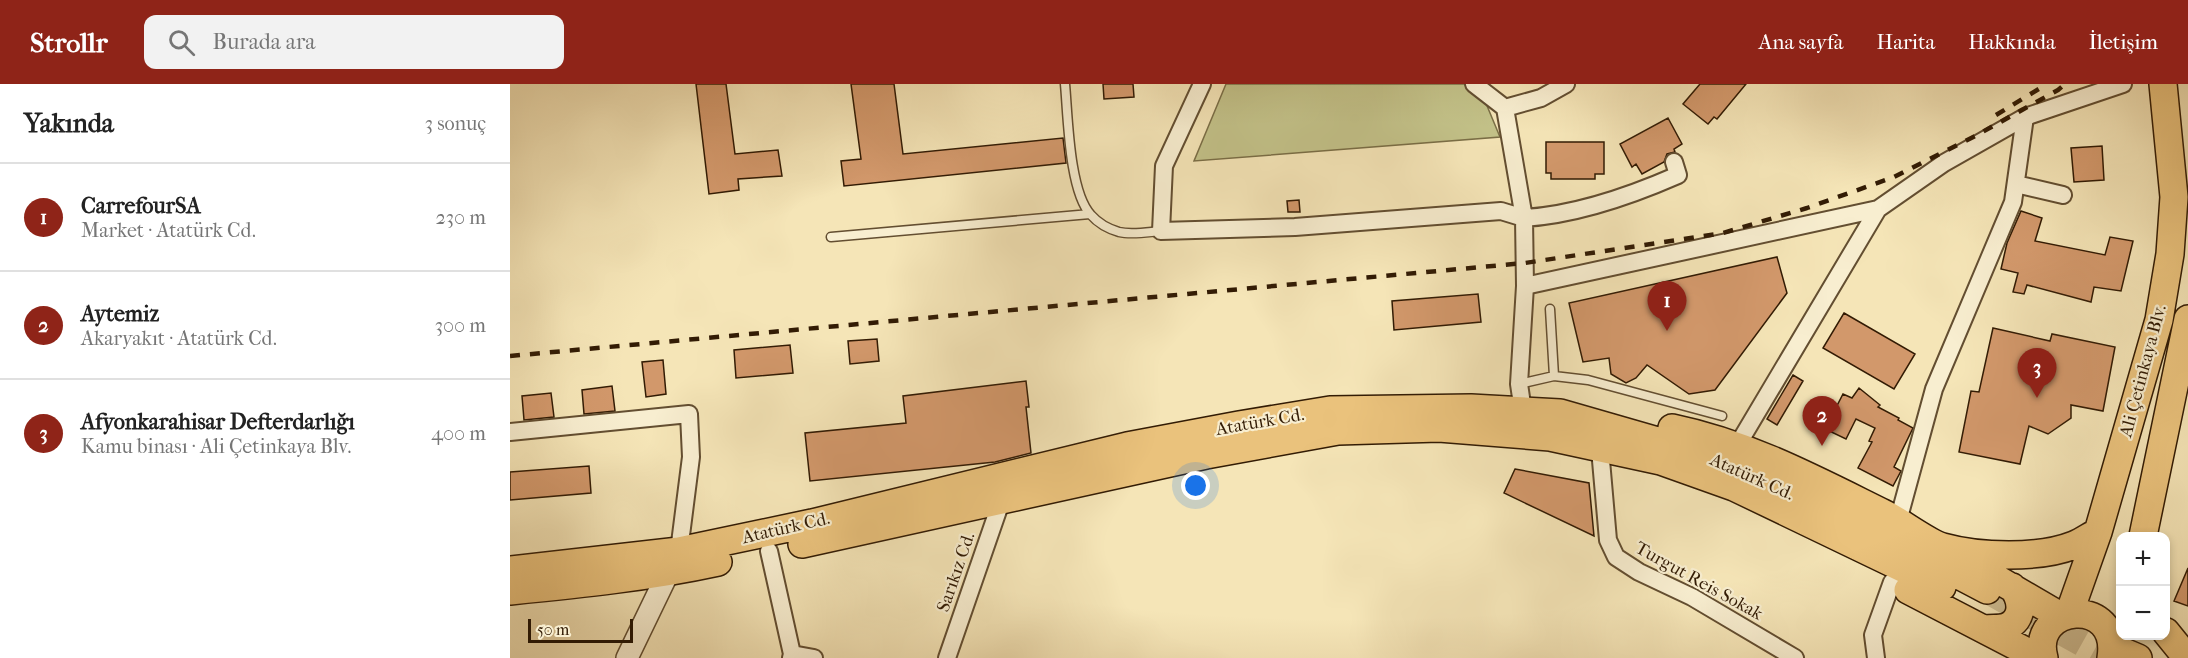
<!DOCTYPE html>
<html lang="tr">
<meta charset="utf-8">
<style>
body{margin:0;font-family:"IM FELL French Canon",serif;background:#f2f2f2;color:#222}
.controls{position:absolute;right:18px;bottom:18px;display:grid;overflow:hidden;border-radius:12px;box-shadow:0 3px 9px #0003}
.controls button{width:54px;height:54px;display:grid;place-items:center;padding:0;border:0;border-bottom:2px solid #e0e0e0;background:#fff;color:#222;font:30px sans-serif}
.scale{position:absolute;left:18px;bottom:15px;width:105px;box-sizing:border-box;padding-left:6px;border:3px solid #321b04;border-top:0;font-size:16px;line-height:21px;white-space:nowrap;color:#321b04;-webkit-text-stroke:4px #f8eed0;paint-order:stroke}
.you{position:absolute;left:686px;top:402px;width:21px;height:21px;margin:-15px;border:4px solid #fff;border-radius:50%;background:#1a73e8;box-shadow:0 0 0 9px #1a73e833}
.badge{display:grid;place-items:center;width:39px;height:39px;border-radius:50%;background:#8f2418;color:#fff;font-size:20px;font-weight:700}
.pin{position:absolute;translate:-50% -50px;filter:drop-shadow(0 2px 3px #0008)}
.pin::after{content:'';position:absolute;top:32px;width:21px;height:18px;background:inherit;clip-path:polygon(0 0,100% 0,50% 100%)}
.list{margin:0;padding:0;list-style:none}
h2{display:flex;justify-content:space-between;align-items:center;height:78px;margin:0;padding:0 24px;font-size:26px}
h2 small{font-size:20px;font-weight:400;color:#767676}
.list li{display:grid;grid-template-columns:39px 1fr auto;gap:18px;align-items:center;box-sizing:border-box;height:108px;padding:0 24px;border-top:2px solid #e0e0e0}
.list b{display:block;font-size:22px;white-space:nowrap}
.list p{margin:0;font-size:20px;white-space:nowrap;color:#767676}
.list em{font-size:20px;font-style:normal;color:#767676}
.icon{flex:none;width:33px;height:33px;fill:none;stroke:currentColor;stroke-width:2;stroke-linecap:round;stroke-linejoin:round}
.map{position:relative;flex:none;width:1678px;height:574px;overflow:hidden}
header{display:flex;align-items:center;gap:36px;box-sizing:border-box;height:84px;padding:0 30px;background:#8f2418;color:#fff}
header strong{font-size:28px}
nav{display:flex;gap:33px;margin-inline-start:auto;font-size:21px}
.search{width:420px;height:54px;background:#f2f2f2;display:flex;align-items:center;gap:15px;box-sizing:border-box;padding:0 21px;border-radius:12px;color:#767676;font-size:22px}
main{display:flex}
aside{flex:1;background:#fff}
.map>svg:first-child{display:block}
</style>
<header>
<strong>Strollr</strong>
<div class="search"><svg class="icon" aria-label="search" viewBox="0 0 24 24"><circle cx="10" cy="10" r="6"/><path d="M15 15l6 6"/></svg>Burada ara</div>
<nav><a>Ana sayfa</a><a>Harita</a><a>Hakkında</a><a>İletişim</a></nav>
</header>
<main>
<aside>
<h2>Yakında<small>3 sonuç</small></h2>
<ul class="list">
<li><span class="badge">1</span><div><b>CarrefourSA</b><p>Market · Atatürk Cd.</p></div><em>230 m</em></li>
<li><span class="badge">2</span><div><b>Aytemiz</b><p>Akaryakıt · Atatürk Cd.</p></div><em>300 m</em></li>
<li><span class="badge">3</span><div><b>Afyonkarahisar Defterdarlığı</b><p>Kamu binası · Ali Çetinkaya Blv.</p></div><em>400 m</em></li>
</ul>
</aside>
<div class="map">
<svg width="1678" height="574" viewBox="0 0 1678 574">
<rect width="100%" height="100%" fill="#f5e5b7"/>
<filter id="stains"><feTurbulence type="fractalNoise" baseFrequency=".00333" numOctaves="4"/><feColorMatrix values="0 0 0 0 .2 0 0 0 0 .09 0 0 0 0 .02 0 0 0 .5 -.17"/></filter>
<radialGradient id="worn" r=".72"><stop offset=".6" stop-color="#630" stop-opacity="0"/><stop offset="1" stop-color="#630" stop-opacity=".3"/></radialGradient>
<path fill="#c3c289" stroke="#7a6e46" stroke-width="1.5" d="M716 0H955L975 17 990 53 684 77Z"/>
<path fill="#d2986b" stroke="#321b04" stroke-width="1.5" d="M186 0H216L225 70 268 66 272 92 228 95 229 106 199 110Z
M341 0H384L393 70 553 54 556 79 334 102 331 77 351 75Z
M593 0H623L624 13 594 15Z
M1190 0H1236L1207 35 1204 33 1198 40 1173 20Z
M1158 34 1172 60 1164 65 1165 68 1157 70 1154 78 1132 90 1126 80 1122 83 1110 60Z
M1036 58H1094V90H1085V95H1041V89H1036Z
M1592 62 1594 96 1564 98 1561 64Z
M789 116 790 128H778L777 117Z
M1511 127 1532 134 1525 157 1595 171 1600 153 1623 157 1611 207 1584 203 1581 218 1517 201 1514 210 1503 208 1508 189 1491 185 1497 159Z
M1267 173 1277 209 1205 306 1179 310 1137 281 1126 294 1116 299 1101 290 1099 274 1073 278 1059 219Z
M968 210 971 238 884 246 882 217Z
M1334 229 1405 270 1384 305 1313 264Z
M1483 244 1540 257 1542 250 1605 263 1593 327 1561 321V334L1538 350 1519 342 1510 380 1449 368 1461 307 1469 308Z
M367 255 369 277 340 280 338 257Z
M280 261 283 289 226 294 224 266Z
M153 276 156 310 136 313 132 278Z
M1283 291 1293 297 1267 341 1257 335Z
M516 297 519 323H516L521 369 485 378 300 397 295 349 396 339 393 312Z
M102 302 105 327 74 330 72 306Z
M1349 304 1370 321 1368 323 1389 334 1388 336 1403 344 1384 383 1391 387 1383 402 1348 384 1362 358 1359 357 1365 344 1346 335 1336 355 1315 345 1333 310 1342 314Z
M41 309 44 333 14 336 12 312Z
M79 382 81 409 0 416V388Z
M1005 385 1079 399 1084 452 994 409Z
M1678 484V522L1664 517Z"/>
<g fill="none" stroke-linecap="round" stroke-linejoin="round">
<path stroke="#cebd93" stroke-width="27" stroke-dasharray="27 14" stroke-linecap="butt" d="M1477 506 1599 574"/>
<defs>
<path id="service" d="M555 0C558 32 559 108 581 131 588 139 599 145 609 148 622 151 638 148 651 147
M321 153 580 130
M1040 225 1044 292
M1009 300 1044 292 1078 296 1212 332"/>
<path id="minor" d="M692 0 654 82 651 147 785 143 991 127 1014 134 1015 202 1009 300 1013 327
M964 0 995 24 1014 134C1066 131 1120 112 1168 91L1164 78
M995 24 1031 14 1056 0
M1506 100 1553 111
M1015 202 1368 125
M0 348 179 330 181 373 169 467
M1227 362 1368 125 1434 79 1515 33 1613 0
M1090 365 1098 456 1106 473 1129 488 1182 513 1285 574
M1388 437 1424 305 1503 118 1515 33
M259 467 282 570 281 574
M282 570 304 574
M437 574 492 415
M1366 574 1363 551 1382 498"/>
<path id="tertiary" d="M117 574 158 489"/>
<path id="primary" d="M1162 344C1239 360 1304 395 1373 429 1390 437 1418 459 1433 463 1469 473 1529 475 1564 461 1572 458 1580 452 1588 448
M1633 452 1678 235
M292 460 696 371 828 347 929 344 1040 353 1151 377 1224 403 1432 503
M1463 481 1552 533
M0 486 169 467 302 439 617 362 729 341 820 326 961 324 1050 329 1189 369 1376 453 1477 506
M1398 506 1529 574
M0 507C70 500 139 493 208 478
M1559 530 1588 448 1649 236 1660 170 1664 113 1653 0
M1476 545C1482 544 1490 545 1496 543 1514 536 1513 516 1502 503
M1656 548 1677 574
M1602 563 1628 574
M1534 574C1519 520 1611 511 1601 574"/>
</defs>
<use href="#service" stroke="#634e31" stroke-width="11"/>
<use href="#minor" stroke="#634e31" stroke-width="20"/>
<use href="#tertiary" stroke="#634e31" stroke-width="24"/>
<use href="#primary" stroke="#321b04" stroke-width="30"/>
<use href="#service" stroke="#f8eed0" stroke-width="8"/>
<use href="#minor" stroke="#f8eed0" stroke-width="16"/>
<use href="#tertiary" stroke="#f8eed0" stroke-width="21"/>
<use href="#primary" stroke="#eac27c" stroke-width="27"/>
<path stroke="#321b04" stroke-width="4.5" stroke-dasharray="10 10" stroke-linecap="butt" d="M1486 31 1537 0
M0 272 1015 179 1213 149 1297 124 1384 93 1467 51 1548 6 1555 0"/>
</g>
<g text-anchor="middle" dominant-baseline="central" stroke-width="4.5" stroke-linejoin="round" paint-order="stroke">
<g font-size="18" fill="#321b04" stroke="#f8eed0">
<text transform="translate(1633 287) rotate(-75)">Ali Çetinkaya Blv.</text>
<text transform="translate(750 338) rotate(-10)">Atatürk Cd.</text>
<text transform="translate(1242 393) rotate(24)">Atatürk Cd.</text>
<text transform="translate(276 444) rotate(-13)">Atatürk Cd.</text>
<text transform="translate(446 488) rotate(-71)">Sarıkız Cd.</text>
<text transform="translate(1189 497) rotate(29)">Turgut Reis Sokak</text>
</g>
</g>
<rect width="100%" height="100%" filter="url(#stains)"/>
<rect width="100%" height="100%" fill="url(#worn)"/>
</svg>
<div class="controls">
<button>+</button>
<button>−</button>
</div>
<div class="scale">50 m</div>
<div class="you"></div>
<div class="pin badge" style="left:1157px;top:247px">1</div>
<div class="pin badge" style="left:1312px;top:362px">2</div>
<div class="pin badge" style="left:1527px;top:314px">3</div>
</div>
</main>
